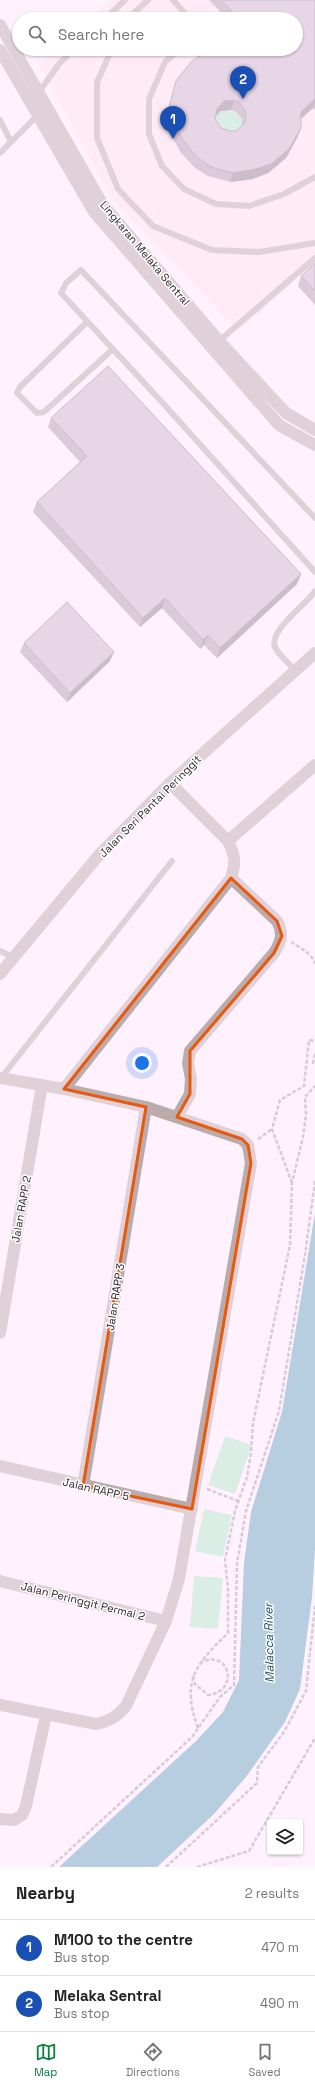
<!DOCTYPE html>
<style>
body{margin:0;font-family:"Space Grotesk",sans-serif;background:#f2f2f2;color:#222}
.controls{position:absolute;right:12px;bottom:12px;display:grid;overflow:hidden;border-radius:4px;box-shadow:0 1px 3px #0004}
.controls button{width:36px;height:36px;display:grid;place-items:center;padding:0;border:0;border-bottom:1px solid #e0e0e0;background:#fff;color:#222;font:20px sans-serif}
.you{position:absolute;left:142px;top:1063px;width:14px;height:14px;margin:-10px;border:3px solid #fff;border-radius:50%;background:#1a73e8;box-shadow:0 0 0 6px #1a73e833}
.badge{display:grid;place-items:center;width:26px;height:26px;border-radius:50%;background:#0b8043;color:#fff;font-size:13px;font-weight:700}
.pin{position:absolute;translate:-50% -33px;filter:drop-shadow(0 1px 2px #0008)}
.pin::after{content:'';position:absolute;top:21px;width:14px;height:12px;background:inherit;clip-path:polygon(0 0,100% 0,50% 100%)}
.list{margin:0;padding:0;list-style:none}
h2{display:flex;justify-content:space-between;align-items:center;height:52px;margin:0;padding:0 16px;font-size:17px}
h2 small{font-size:13px;font-weight:400;color:#767676}
.list li{display:grid;grid-template-columns:26px 1fr auto;gap:12px;align-items:center;box-sizing:border-box;height:56px;padding:0 16px;border-top:1px solid #e0e0e0}
.list b{display:block;font-size:15px;white-space:nowrap}
.list p{margin:0;font-size:13px;white-space:nowrap;color:#767676}
.list em{font-size:13px;font-style:normal;color:#767676}
.icon{flex:none;width:22px;height:22px;fill:none;stroke:currentColor;stroke-width:2;stroke-linecap:round;stroke-linejoin:round}
.map{position:relative;flex:none;width:315px;height:1867px;overflow:hidden}
.search{position:absolute;background:#fff;box-shadow:0 1px 3px #0004;left:12px;right:12px;top:12px;height:44px;display:flex;align-items:center;gap:10px;box-sizing:border-box;padding:0 14px;border-radius:22px;color:#767676;font-size:15px}
.sheet{height:164px;background:#fff}
nav{display:flex;justify-content:space-around;align-items:center;box-sizing:border-box;height:56px;border-top:1px solid #e0e0e0;background:#fff;font-size:11px;color:#767676}
nav a{display:grid;justify-items:center;gap:2px}
nav .on{color:#0b8043}
.map>svg:first-child{display:block}
</style>
<div class="map">
<svg width="315" height="1867" viewBox="0 0 315 1867">
<rect width="100%" height="100%" fill="#fff1fd"/>
<path fill="#fde4ed" d="M110 0H315V261L239 332 113 200 39 65 57 49H296V19H89Z"/>
<path fill="#aeeaca" d="M226 110C238 110 243 117 243 129L227 141 214 118 217 114Z
M225 1436 252 1445 235 1494 208 1485Z
M204 1509 232 1515 223 1557 195 1551Z
M194 1576 223 1578 218 1629 190 1627Z"/>
<path fill="#60a2bd" d="M315 1213V1548L312 1597 300 1689 285 1722 246 1777 214 1814 157 1867H59L196 1741 223 1712 239 1680 244 1563 251 1512 282 1412Z"/>
<g fill="none" stroke-linecap="round" stroke-linejoin="round">
<path stroke="#a99da7" stroke-width="2.5" stroke-dasharray="4 2" stroke-linecap="butt" d="M291 942C299 947 313 954 315 964
M315 1054 313 1063 315 1065
M258 1139 272 1129
M292 1183 272 1129 280 1100 304 1086 309 1040 315 1041
M207 1489 238 1501
M193 1676 195 1684 208 1695C240 1692 230 1647 200 1663
M198 1728C181 1681 195 1665 228 1633V1589L225 1560 235 1511 247 1477 251 1453 253 1423 290 1245 292 1183 303 1137 306 1115 305 1097 315 1086
M51 1867 192 1737 220 1697 234 1685 237 1563 246 1511 279 1411 305 1255 315 1181
M166 1867 257 1783 258 1767 284 1732 306 1691 315 1606
M197 1867 249 1851 315 1738"/>
<path stroke="#bbacab" stroke-width="6" d="M173 0 190 19
M105 19 125 0
M127 19 148 0
M112 49 97 82V138L118 189 153 226 212 250 259 252 315 243
M179 49 165 62 149 99V134L162 166 184 189 216 204 249 206 284 194 315 177
M39 92 59 64 74 49
M0 120 11 142
M0 153 37 116V113
M87 322 20 387 17 393 37 413 44 412 113 349
M219 341 315 258
M315 518 81 270 66 283 61 293 160 400 315 572
M296 671C289 663 279 656 275 647 268 631 307 604 315 591
M0 951 15 958
M1 1078 172 861"/>
<path stroke="#bbacab" stroke-width="12" d="M0 25 103 205 219 341 286 413 315 430
M0 50 94 212 279 425 315 445
M228 841 315 765
M0 974 99 855 170 783 315 653
M0 1078 64 1089 146 1107 242 1139 248 1145 251 1163 179 1579 166 1621 126 1706C117 1717 109 1721 96 1724L0 1705
M64 1089 231 878C236 863 235 855 228 841L170 783
M177 1117 190 1094 191 1079 188 1063 190 1051 274 953C281 942 284 933 277 921L231 878
M0 1333 42 1085
M0 1466 192 1509
M83 1486 146 1107
M0 1581 166 1621
M0 1819 14 1820 22 1815 26 1806 46 1715"/>
</g>
<path fill="#af9cad" fill-rule="evenodd" d="M209 0H315V110L313 108 301 119V128L297 138 286 158 268 173 253 179 230 182 208 176 194 167 181 153 171 135 167 113 173 90 176 81 296 49V19H227ZM231 110 236 112 242 119V126L236 131H230L221 128 215 119 216 116 221 111Z
M315 263V305L298 286 301 276Z
M51 418 301 574 297 584 217 658 204 645 200 649 162 608 140 627 33 512 37 502 80 462 48 427Z
M24 643 110 661 67 702 20 652Z"/>
<path fill="#8e7f8d" d="M315 99V102L313 108 298 121 301 112Z
M234 100 231 110 221 111 214 118 217 109 224 101Z
M301 128 297 138 286 158 268 173 253 179 230 182 233 173Z
M301 574 297 584 217 658 220 648Z
M165 598 162 608 140 627 143 618Z
M208 635 204 645 200 649 203 640Z
M114 652 110 661 67 702 70 693Z"/>
<path fill="#cbb5c9" stroke="#8e7f8d" fill-rule="evenodd" d="M221 0H315V99L301 112V128L289 149 271 164 256 169 233 173 211 167 197 157 185 143 175 126 170 104 176 81 191 62 209 49H296V19H239ZM234 100 239 102 245 110 246 120 244 124 236 131H230L221 128 215 119 217 109 224 101Z
M315 263V291L301 276Z
M108 366 301 574 220 648 208 635 203 640 165 598 143 618 37 502 87 456 51 418Z
M67 602 114 652 70 693 24 643Z"/>
<path d="M0 0H315V1867H0ZM231 878 277 921 282 936 274 953 190 1051V1094L177 1117 242 1139 248 1145 251 1163 192 1509 83 1486 146 1107 64 1089Z" fill="#fff1fd" fill-opacity=".55" fill-rule="evenodd"/>
<path fill="none" stroke="#e8590c" stroke-width="3" stroke-linejoin="round" d="M231 878 277 921 282 936 274 953 190 1051V1094L177 1117 242 1139 248 1145 251 1163 192 1509 83 1486 146 1107 64 1089Z"/>
<g text-anchor="middle" dominant-baseline="central" stroke-width="3" stroke-linejoin="round" paint-order="stroke">
<g font-size="11" fill="#2e252d" stroke="#fff">
<text transform="translate(145 253) rotate(50)">Lingkaran Melaka Sentral</text>
<text transform="translate(150 806) rotate(-45)">Jalan Seri Pantai Peringgit</text>
<text transform="translate(21 1209) rotate(-80)">Jalan RAPP 2</text>
<text transform="translate(115 1297) rotate(-81)">Jalan RAPP 3</text>
<text transform="translate(96 1489) rotate(13)">Jalan RAPP 5</text>
<text transform="translate(83 1601) rotate(14)">Jalan Peringgit Permai 2</text>
</g>
<g font-size="12" font-style="italic" fill="#164d61" stroke="#fff">
<text transform="translate(269 1643) rotate(-91)">Malacca River</text>
</g>
</g>
</svg>
<div class="controls">
<button><svg class="icon" aria-label="layers" viewBox="0 0 24 24"><path d="M12 4l9 5-9 5-9-5zM3 14l9 5 9-5"/></svg></button>
</div>
<div class="you"></div>
<div class="pin badge" style="left:173px;top:139px;background:#1a4fb4">1</div>
<div class="pin badge" style="left:243px;top:99px;background:#1a4fb4">2</div>
<div class="search"><svg class="icon" aria-label="search" viewBox="0 0 24 24"><circle cx="10" cy="10" r="6"/><path d="M15 15l6 6"/></svg>Search here</div>
</div>
<section class="sheet">
<h2>Nearby<small>2 results</small></h2>
<ul class="list">
<li><span class="badge" style="background:#1a4fb4">1</span><div><b>M100 to the centre</b><p>Bus stop</p></div><em>470 m</em></li>
<li><span class="badge" style="background:#1a4fb4">2</span><div><b>Melaka Sentral</b><p>Bus stop</p></div><em>490 m</em></li>
</ul>
</section>
<nav>
<a class="on"><svg class="icon" aria-label="map" viewBox="0 0 24 24"><path d="M3 6l6-2 6 2 6-2v14l-6 2-6-2-6 2zM9 4v14M15 6v14"/></svg>Map</a>
<a><svg class="icon" aria-label="directions" viewBox="0 0 24 24"><path d="M12 3l9 9-9 9-9-9zM9 14v-3h6M13 9l2 2-2 2"/></svg>Directions</a>
<a><svg class="icon" aria-label="saved" viewBox="0 0 24 24"><path d="M7 4h10v16l-5-4-5 4z"/></svg>Saved</a>
</nav>
